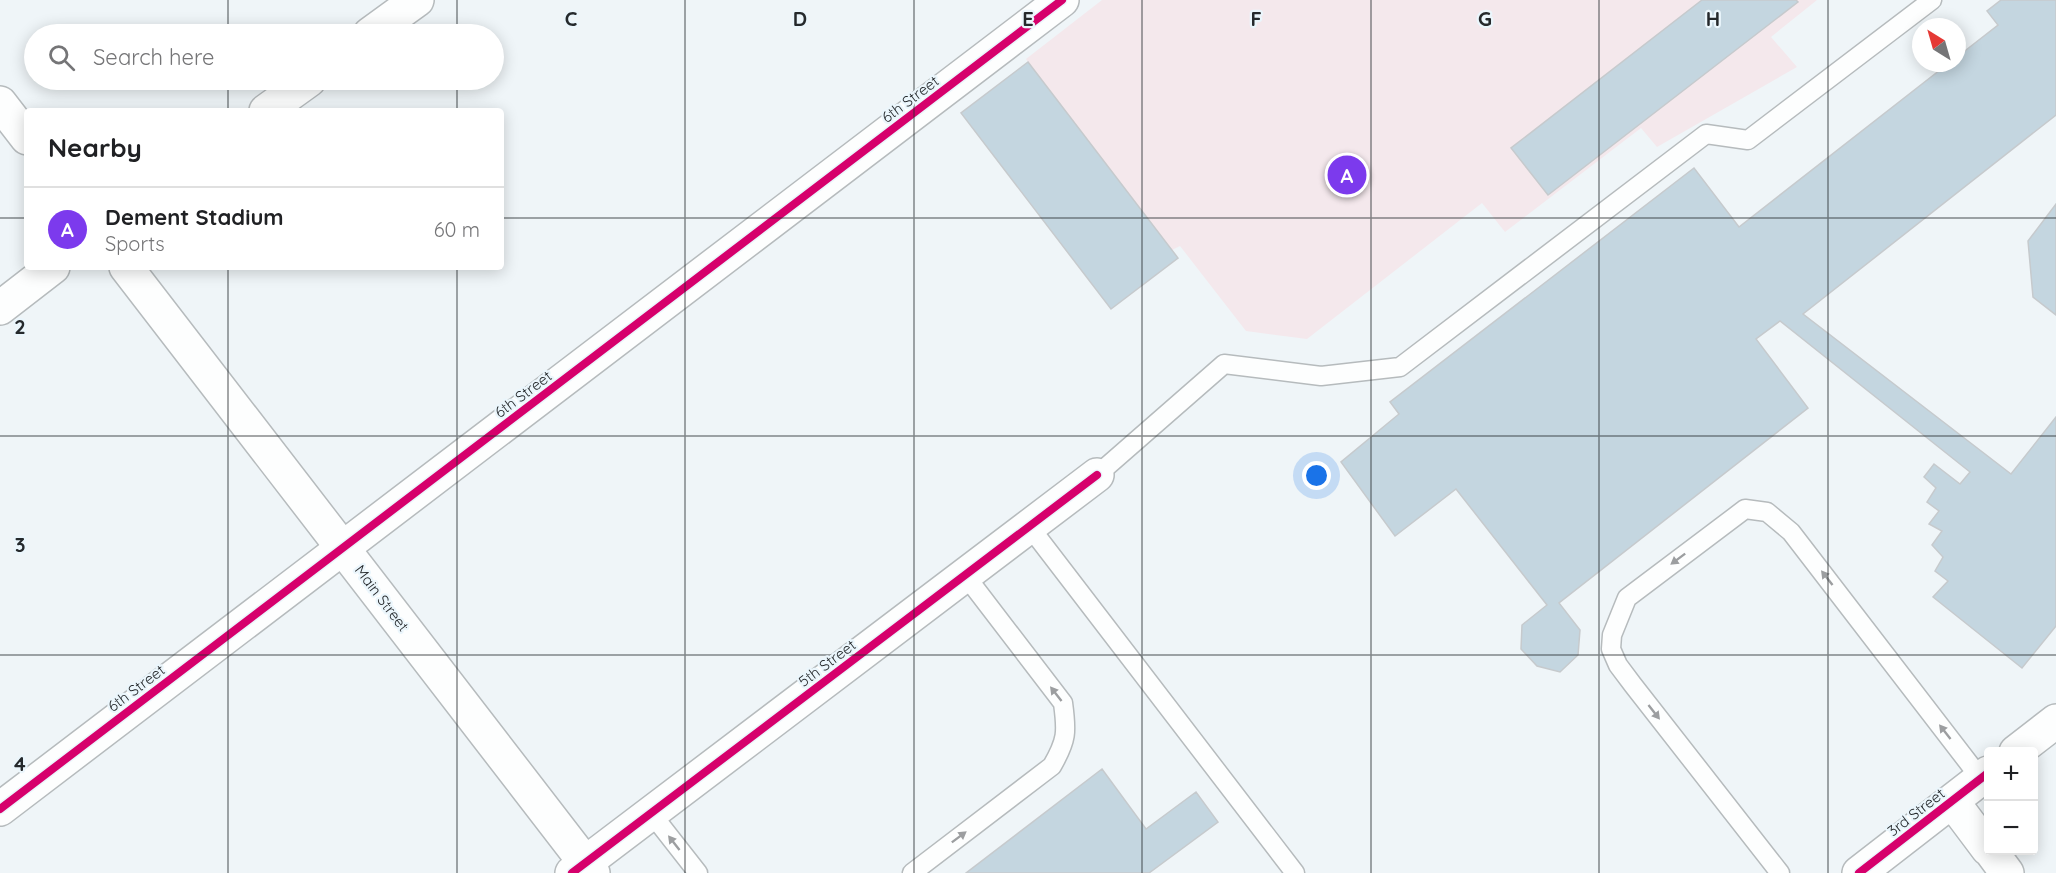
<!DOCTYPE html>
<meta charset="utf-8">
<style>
body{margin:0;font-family:Quicksand,sans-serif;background:#f2f2f2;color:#202124}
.controls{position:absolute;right:18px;bottom:18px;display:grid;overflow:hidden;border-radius:6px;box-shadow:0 3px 15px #0003}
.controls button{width:54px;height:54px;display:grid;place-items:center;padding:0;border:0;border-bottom:2px solid #e0e0e0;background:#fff;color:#202124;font:30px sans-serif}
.compass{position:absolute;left:1912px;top:18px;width:54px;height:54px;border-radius:50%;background:#fff;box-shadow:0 3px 15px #0003;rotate:323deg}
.you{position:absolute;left:1317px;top:476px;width:21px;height:21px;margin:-15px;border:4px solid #fff;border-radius:50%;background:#1a73e8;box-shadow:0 0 0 9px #1a73e833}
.badge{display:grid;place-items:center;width:39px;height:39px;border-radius:50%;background:#7c3aed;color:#fff;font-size:20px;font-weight:700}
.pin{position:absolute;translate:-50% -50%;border:3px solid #fff;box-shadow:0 2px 6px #0006}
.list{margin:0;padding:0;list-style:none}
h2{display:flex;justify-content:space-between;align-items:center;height:78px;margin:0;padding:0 24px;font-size:26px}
h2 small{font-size:20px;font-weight:400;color:#757577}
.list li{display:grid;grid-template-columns:39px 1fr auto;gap:18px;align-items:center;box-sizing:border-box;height:84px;padding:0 24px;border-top:2px solid #e0e0e0}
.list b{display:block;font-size:22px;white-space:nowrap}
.list p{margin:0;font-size:20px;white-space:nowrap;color:#757577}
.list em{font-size:20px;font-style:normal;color:#757577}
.icon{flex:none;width:33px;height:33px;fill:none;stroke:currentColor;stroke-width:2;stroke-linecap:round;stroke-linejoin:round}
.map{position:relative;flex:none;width:2056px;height:873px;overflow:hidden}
.search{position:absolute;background:#fff;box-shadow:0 3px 15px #0003;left:24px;top:24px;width:480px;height:66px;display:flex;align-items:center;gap:15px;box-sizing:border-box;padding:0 21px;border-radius:33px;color:#757577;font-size:22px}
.panel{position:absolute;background:#fff;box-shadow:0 3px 15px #0003;left:24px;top:108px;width:480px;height:162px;border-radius:6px}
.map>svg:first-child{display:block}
</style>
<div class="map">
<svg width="2056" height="873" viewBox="0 0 2056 873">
<rect width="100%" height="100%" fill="#eff5f8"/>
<path fill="#f4e8ec" d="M1102 0H1817L1771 37 1797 67 1657 147 1641 128 1505 232 1482 203 1307 339 1246 331 1180 246 1172 250 1028 62 1026 59Z"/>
<path fill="#c4d6e0" stroke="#c6cacd" stroke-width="1.5" d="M1702 0H1796L1798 2 1548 195 1511 148Z
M2001 0H2056V115L1803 314 2011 474 2056 417V626L2022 668 1933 597 1948 581 1935 571 1943 557 1932 545 1942 531 1929 524 1939 511 1927 502 1936 488 1924 477 1934 464 1960 484 1970 472 1780 321 1756 339 1808 408 1559 603 1580 630 1578 655 1560 672 1537 666 1521 649 1522 625 1547 605 1456 489 1395 536 1341 462 1399 414 1390 402 1694 168 1739 227 1949 63H1957V57L1998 25 1987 11Z
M1028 62 1178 258 1111 309 961 113Z
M2056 204V315L2033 297 2028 241Z
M1102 769 1146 829 1196 792 1218 822 1149 873H966Z"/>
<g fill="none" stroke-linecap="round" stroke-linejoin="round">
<defs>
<path id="service" d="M1097 475 1224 364 1321 376 1400 367 1706 134 1748 140 1932 0
M1029 526 1295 873
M651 813 698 873
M912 873 1052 766C1067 740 1067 732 1063 703L965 575
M1780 873 1633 685 1618 665 1611 649 1612 635 1627 598 1745 509 1767 512 1791 532 1981 779"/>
<path id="minor" d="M370 34 417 0
M266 111 309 80
M0 308 53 267
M2016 752 2056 721
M1952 801 1988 849
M0 809 1062 0
M1990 850 2007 873
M572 873 1097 475
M1859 873 1988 773"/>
<path id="secondary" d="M0 103 27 138
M126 267 593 873"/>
</defs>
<use href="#service" stroke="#b6bbbd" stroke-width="21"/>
<use href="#minor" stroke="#b6bbbd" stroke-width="36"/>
<use href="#secondary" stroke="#b6bbbd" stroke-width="36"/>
<use href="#service" stroke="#fdfefe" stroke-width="18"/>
<use href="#minor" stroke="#fdfefe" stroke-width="33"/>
<use href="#secondary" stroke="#fdfefe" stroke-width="33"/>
<defs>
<path id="cycleway" d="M0 809 1062 0
M572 873 1097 475
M1859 873 1988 773"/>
</defs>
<use href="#cycleway" stroke="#ebf6fc" stroke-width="11"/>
<use href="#cycleway" stroke="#d6006c" stroke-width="8"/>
</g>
<defs><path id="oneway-solid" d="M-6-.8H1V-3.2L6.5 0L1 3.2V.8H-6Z" transform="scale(1.5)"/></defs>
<g fill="#9c9ea0">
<use href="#oneway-solid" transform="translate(1678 559) rotate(143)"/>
<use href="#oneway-solid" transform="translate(1827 578) rotate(-128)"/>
<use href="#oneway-solid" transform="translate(1056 694) rotate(-128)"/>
<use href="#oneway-solid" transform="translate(1654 712) rotate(52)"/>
<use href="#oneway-solid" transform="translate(1945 732) rotate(-128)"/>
<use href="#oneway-solid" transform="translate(959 837) rotate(-37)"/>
<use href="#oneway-solid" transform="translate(674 843) rotate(-128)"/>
</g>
<path fill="none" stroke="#25292c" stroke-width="1.5" stroke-opacity="0.55" d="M228 0V34M457 0V34M685 0V873M914 0V873M1142 0V873M1371 0V873M1599 0V873M1828 0V873M228 80V111M457 80V111M0 218H27M501 218H2056M228 267V873M457 267V873M0 436H2056M0 655H2056"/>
<g text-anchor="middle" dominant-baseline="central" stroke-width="4.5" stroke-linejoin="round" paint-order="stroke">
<g font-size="15" fill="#25292c" stroke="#ebf6fc">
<text transform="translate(910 99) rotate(-37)">6th Street</text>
<text transform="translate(523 394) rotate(-37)">6th Street</text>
<text transform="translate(382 598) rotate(53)">Main Street</text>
<text transform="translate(827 663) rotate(-37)">5th Street</text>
<text transform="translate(136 688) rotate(-37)">6th Street</text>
<text transform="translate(1916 812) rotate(-38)">3rd Street</text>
</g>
</g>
<g font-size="20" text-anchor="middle" font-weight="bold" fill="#25292c" stroke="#ebf6fc" stroke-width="4.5" stroke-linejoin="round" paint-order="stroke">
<text x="571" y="26">C</text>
<text x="800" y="26">D</text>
<text x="1028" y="26">E</text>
<text x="1256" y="26">F</text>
<text x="1485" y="26">G</text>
<text x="1713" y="26">H</text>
<text x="20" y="334">2</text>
<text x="20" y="552">3</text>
<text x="20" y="771">4</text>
</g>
</svg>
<div class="controls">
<button>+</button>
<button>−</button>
</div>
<svg class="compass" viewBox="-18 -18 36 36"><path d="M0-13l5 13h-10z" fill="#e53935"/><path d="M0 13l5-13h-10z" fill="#757577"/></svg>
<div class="you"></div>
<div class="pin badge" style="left:1347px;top:175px">A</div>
<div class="search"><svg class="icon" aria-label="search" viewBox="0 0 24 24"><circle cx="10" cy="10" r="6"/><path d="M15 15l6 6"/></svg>Search here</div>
<section class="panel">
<h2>Nearby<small></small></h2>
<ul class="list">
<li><span class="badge">A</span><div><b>Dement Stadium</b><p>Sports</p></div><em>60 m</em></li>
</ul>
</section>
</div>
